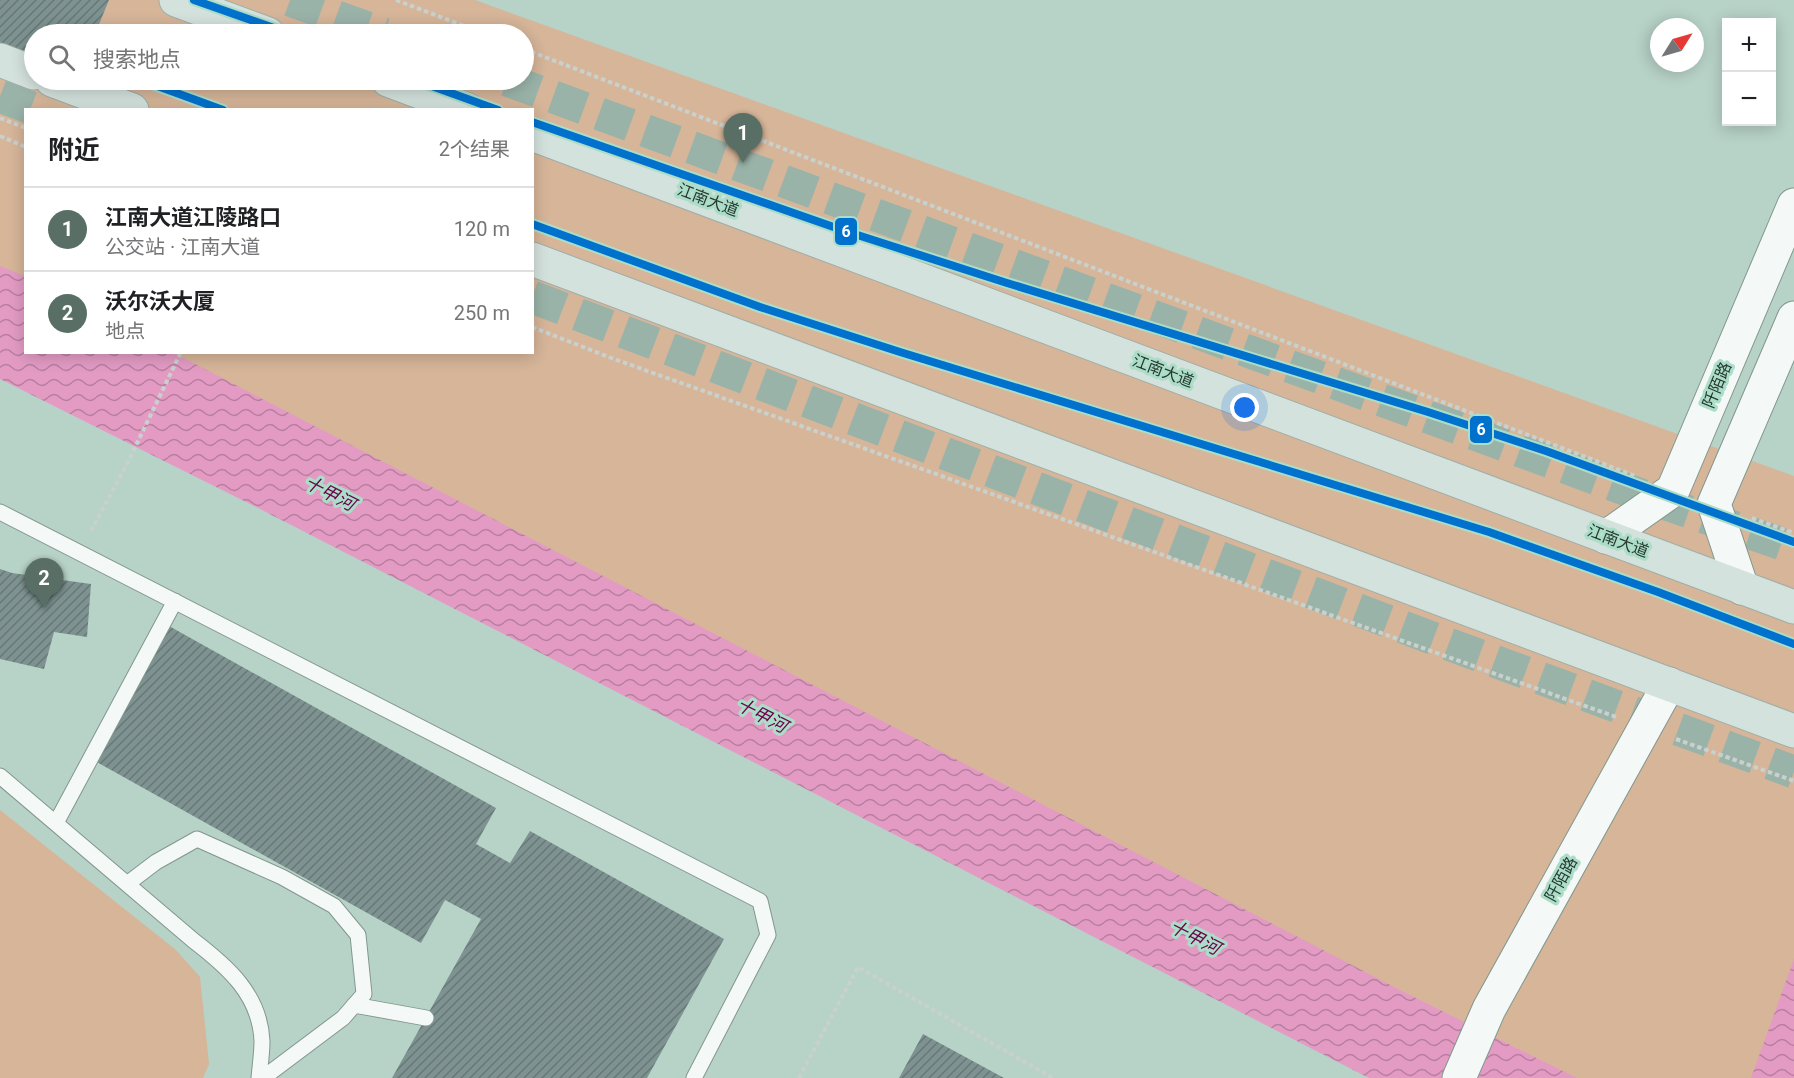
<!DOCTYPE html>
<html lang="zh">
<meta charset="utf-8">
<style>
body{margin:0;font-family:Roboto,"Noto Sans SC",sans-serif;background:#f6f6f6;color:#202124}
.controls{position:absolute;right:18px;top:18px;display:grid;overflow:hidden;border-radius:0px;box-shadow:0 3px 15px #0003}
.controls button{width:54px;height:54px;display:grid;place-items:center;padding:0;border:0;border-bottom:2px solid #e0e0e0;background:#fff;color:#202124;font:30px sans-serif}
.compass{position:absolute;left:1650px;top:18px;width:54px;height:54px;border-radius:50%;background:#fff;box-shadow:0 3px 15px #0003;rotate:53deg}
.you{position:absolute;left:1245px;top:408px;width:21px;height:21px;margin:-15px;border:4px solid #fff;border-radius:50%;background:#1a73e8;box-shadow:0 0 0 9px #1a73e833}
.badge{display:grid;place-items:center;width:39px;height:39px;border-radius:50%;background:#596f66;color:#fff;font-size:20px;font-weight:700}
.pin{position:absolute;translate:-50% -50px;filter:drop-shadow(0 2px 3px #0008)}
.pin::after{content:'';position:absolute;top:32px;width:21px;height:18px;background:inherit;clip-path:polygon(0 0,100% 0,50% 100%)}
.list{margin:0;padding:0;list-style:none}
h2{display:flex;justify-content:space-between;align-items:center;height:78px;margin:0;padding:0 24px;font-size:26px}
h2 small{font-size:20px;font-weight:400;color:#757577}
.list li{display:grid;grid-template-columns:39px 1fr auto;gap:18px;align-items:center;box-sizing:border-box;height:84px;padding:0 24px;border-top:2px solid #e0e0e0}
.list b{display:block;font-size:22px;white-space:nowrap}
.list p{margin:0;font-size:20px;white-space:nowrap;color:#757577}
.list em{font-size:20px;font-style:normal;color:#757577}
.icon{flex:none;width:33px;height:33px;fill:none;stroke:currentColor;stroke-width:2;stroke-linecap:round;stroke-linejoin:round}
.map{position:relative;flex:none;width:1794px;height:1078px;overflow:hidden}
.search{position:absolute;background:#fff;box-shadow:0 3px 15px #0003;left:24px;top:24px;width:510px;height:66px;display:flex;align-items:center;gap:15px;box-sizing:border-box;padding:0 21px;border-radius:33px;color:#757577;font-size:22px}
.panel{position:absolute;background:#fff;box-shadow:0 3px 15px #0003;left:24px;top:108px;width:510px;height:246px;border-radius:0px}
.map>svg:first-child{display:block}
</style>
<div class="map">
<svg width="1794" height="1078" viewBox="0 0 1794 1078">
<defs>
<pattern id="water-waves" width="16" height="10" patternUnits="userSpaceOnUse" patternTransform="scale(1.5)"><rect width="16" height="10" fill="#e39bc4"/><path d="M0 5q4-4 8 0t8 0" fill="none" stroke="#b87fa0"/></pattern>
<pattern id="building-hatch" width="6" height="6" patternUnits="userSpaceOnUse" patternTransform="scale(1.5)"><rect width="6" height="6" fill="#7e9391"/><path d="M-1 1l2-2M0 6l6-6M5 7l2-2" fill="none" stroke="#677977"/></pattern>
</defs>
<rect width="100%" height="100%" fill="#b7d2c7"/>
<path fill="#d6b599" fill-rule="evenodd" d="M0 0H475L1794 476V1078H1523L147 353 532 352V110H26L25 289 0 275ZM34 34H524V80H34Z
M0 810 176 950 200 977 209 1064 203 1078H0Z"/>
<path fill="url(#water-waves)" d="M0 266 25 276 26 352 174 353 1398 989 1577 1078H1369L258 508 0 379Z
M1794 959V1078H1751Z"/>
<path fill="url(#building-hatch)" d="M0 0H109L95 34H34V55L0 43Z
M0 569 12 573 91 584 87 637 54 632 44 669 0 659Z
M160 621 496 808 476 844 510 863 530 831 724 939 647 1078H392L481 919 445 900 421 943 86 756Z
M923 1034 1004 1078H899Z"/>
<g fill="none" stroke-linecap="round" stroke-linejoin="round">
<path stroke="#9ab3a9" stroke-width="33" stroke-dasharray="33 16" stroke-linecap="butt" d="M290 0 384 34
M507 80 1652 499 1794 548
M0 96 36 110
M532 297 1440 641 1794 772"/>
<defs>
<path id="lane" d="M0 512 760 901 768 935 694 1078
M0 776 194 941C228 967 260 995 262 1041 262 1053 260 1066 259 1078
M56 823 175 601
M127 884 156 862 197 839 282 877 334 906 358 935 364 994 343 1018 263 1078
M354 1005 426 1018"/>
<path id="secondary" d="M1606 537 1673 490 1794 205
M1742 588 1714 504 1794 318
M1459 1078 1489 1009 1669 684"/>
<path id="primary" d="M176 0 268 34
M0 60 34 73
M52 80 132 110
M388 80 468 110
M532 134 1794 607
M532 259 1794 731"/>
</defs>
<use href="#lane" stroke="#82978e" stroke-width="17"/>
<use href="#secondary" stroke="#82978e" stroke-width="35"/>
<use href="#primary" stroke="#a0aea8" stroke-width="35"/>
<path stroke="#c9d1ce" stroke-width="4" stroke-dasharray="4.5 3" stroke-linecap="butt" d="M396 0 485 34
M524 49 1635 476
M0 118 26 128
M0 136 26 147
M532 327 614 359 1616 717
M1752 518 1794 533
M91 531 128 462 181 352
M1676 739 1794 781
M799 1078 858 967 1053 1078"/>
<use href="#lane" stroke="#f4f8f7" stroke-width="15"/>
<use href="#secondary" stroke="#f4f8f7" stroke-width="33"/>
<use href="#primary" stroke="#d4e2dd" stroke-width="33"/>
<defs>
<path id="metro-1" d="M194 0 291 34
M141 80 223 110
M415 80 498 110
M532 122 845 231 1007 283 1428 412 1546 451 1794 542
M532 224 760 307 900 352 1489 532 1658 592 1794 644"/>
</defs>
<use href="#metro-1" stroke="#acddc8" stroke-width="12"/>
<use href="#metro-1" stroke="#0072ce" stroke-width="8"/>
</g>
<g text-anchor="middle" dominant-baseline="central" stroke-width="6" stroke-linejoin="round" paint-order="stroke">
<g font-size="16" fill="#263931" stroke="#acddc8">
<text transform="translate(708 200) rotate(21)">江南大道</text>
<text transform="translate(1163 371) rotate(21)">江南大道</text>
<text transform="translate(1717 385) rotate(-67)">阡陌路</text>
<text transform="translate(1618 541) rotate(21)">江南大道</text>
<text transform="translate(1561 879) rotate(-61)">阡陌路</text>
</g>
<g font-size="18" font-style="italic" fill="#6d004b" stroke="#acddc8">
<text transform="translate(330 493) rotate(27)">十甲河</text>
<text transform="translate(762 715) rotate(27)">十甲河</text>
<text transform="translate(1195 937) rotate(27)">十甲河</text>
</g>
</g>
<g stroke="#acddc8" stroke-width="2">
<rect x="834" y="217" width="24" height="29" rx="6" fill="#0072ce"/>
<rect x="1469" y="415" width="24" height="29" rx="6" fill="#0072ce"/>
</g>
<g font-size="16" text-anchor="middle" font-weight="bold" fill="#fff">
<text x="846" y="237">6</text>
<text x="1481" y="435">6</text>
</g>
</svg>
<div class="controls">
<button>+</button>
<button>−</button>
</div>
<svg class="compass" viewBox="-18 -18 36 36"><path d="M0-13l5 13h-10z" fill="#e53935"/><path d="M0 13l5-13h-10z" fill="#757577"/></svg>
<div class="you"></div>
<div class="pin badge" style="left:743px;top:163px">1</div>
<div class="pin badge" style="left:44px;top:608px">2</div>
<div class="search"><svg class="icon" aria-label="search" viewBox="0 0 24 24"><circle cx="10" cy="10" r="6"/><path d="M15 15l6 6"/></svg>搜索地点</div>
<section class="panel">
<h2>附近<small>2个结果</small></h2>
<ul class="list">
<li><span class="badge">1</span><div><b>江南大道江陵路口</b><p>公交站 · 江南大道</p></div><em>120 m</em></li>
<li><span class="badge">2</span><div><b>沃尔沃大厦</b><p>地点</p></div><em>250 m</em></li>
</ul>
</section>
</div>
